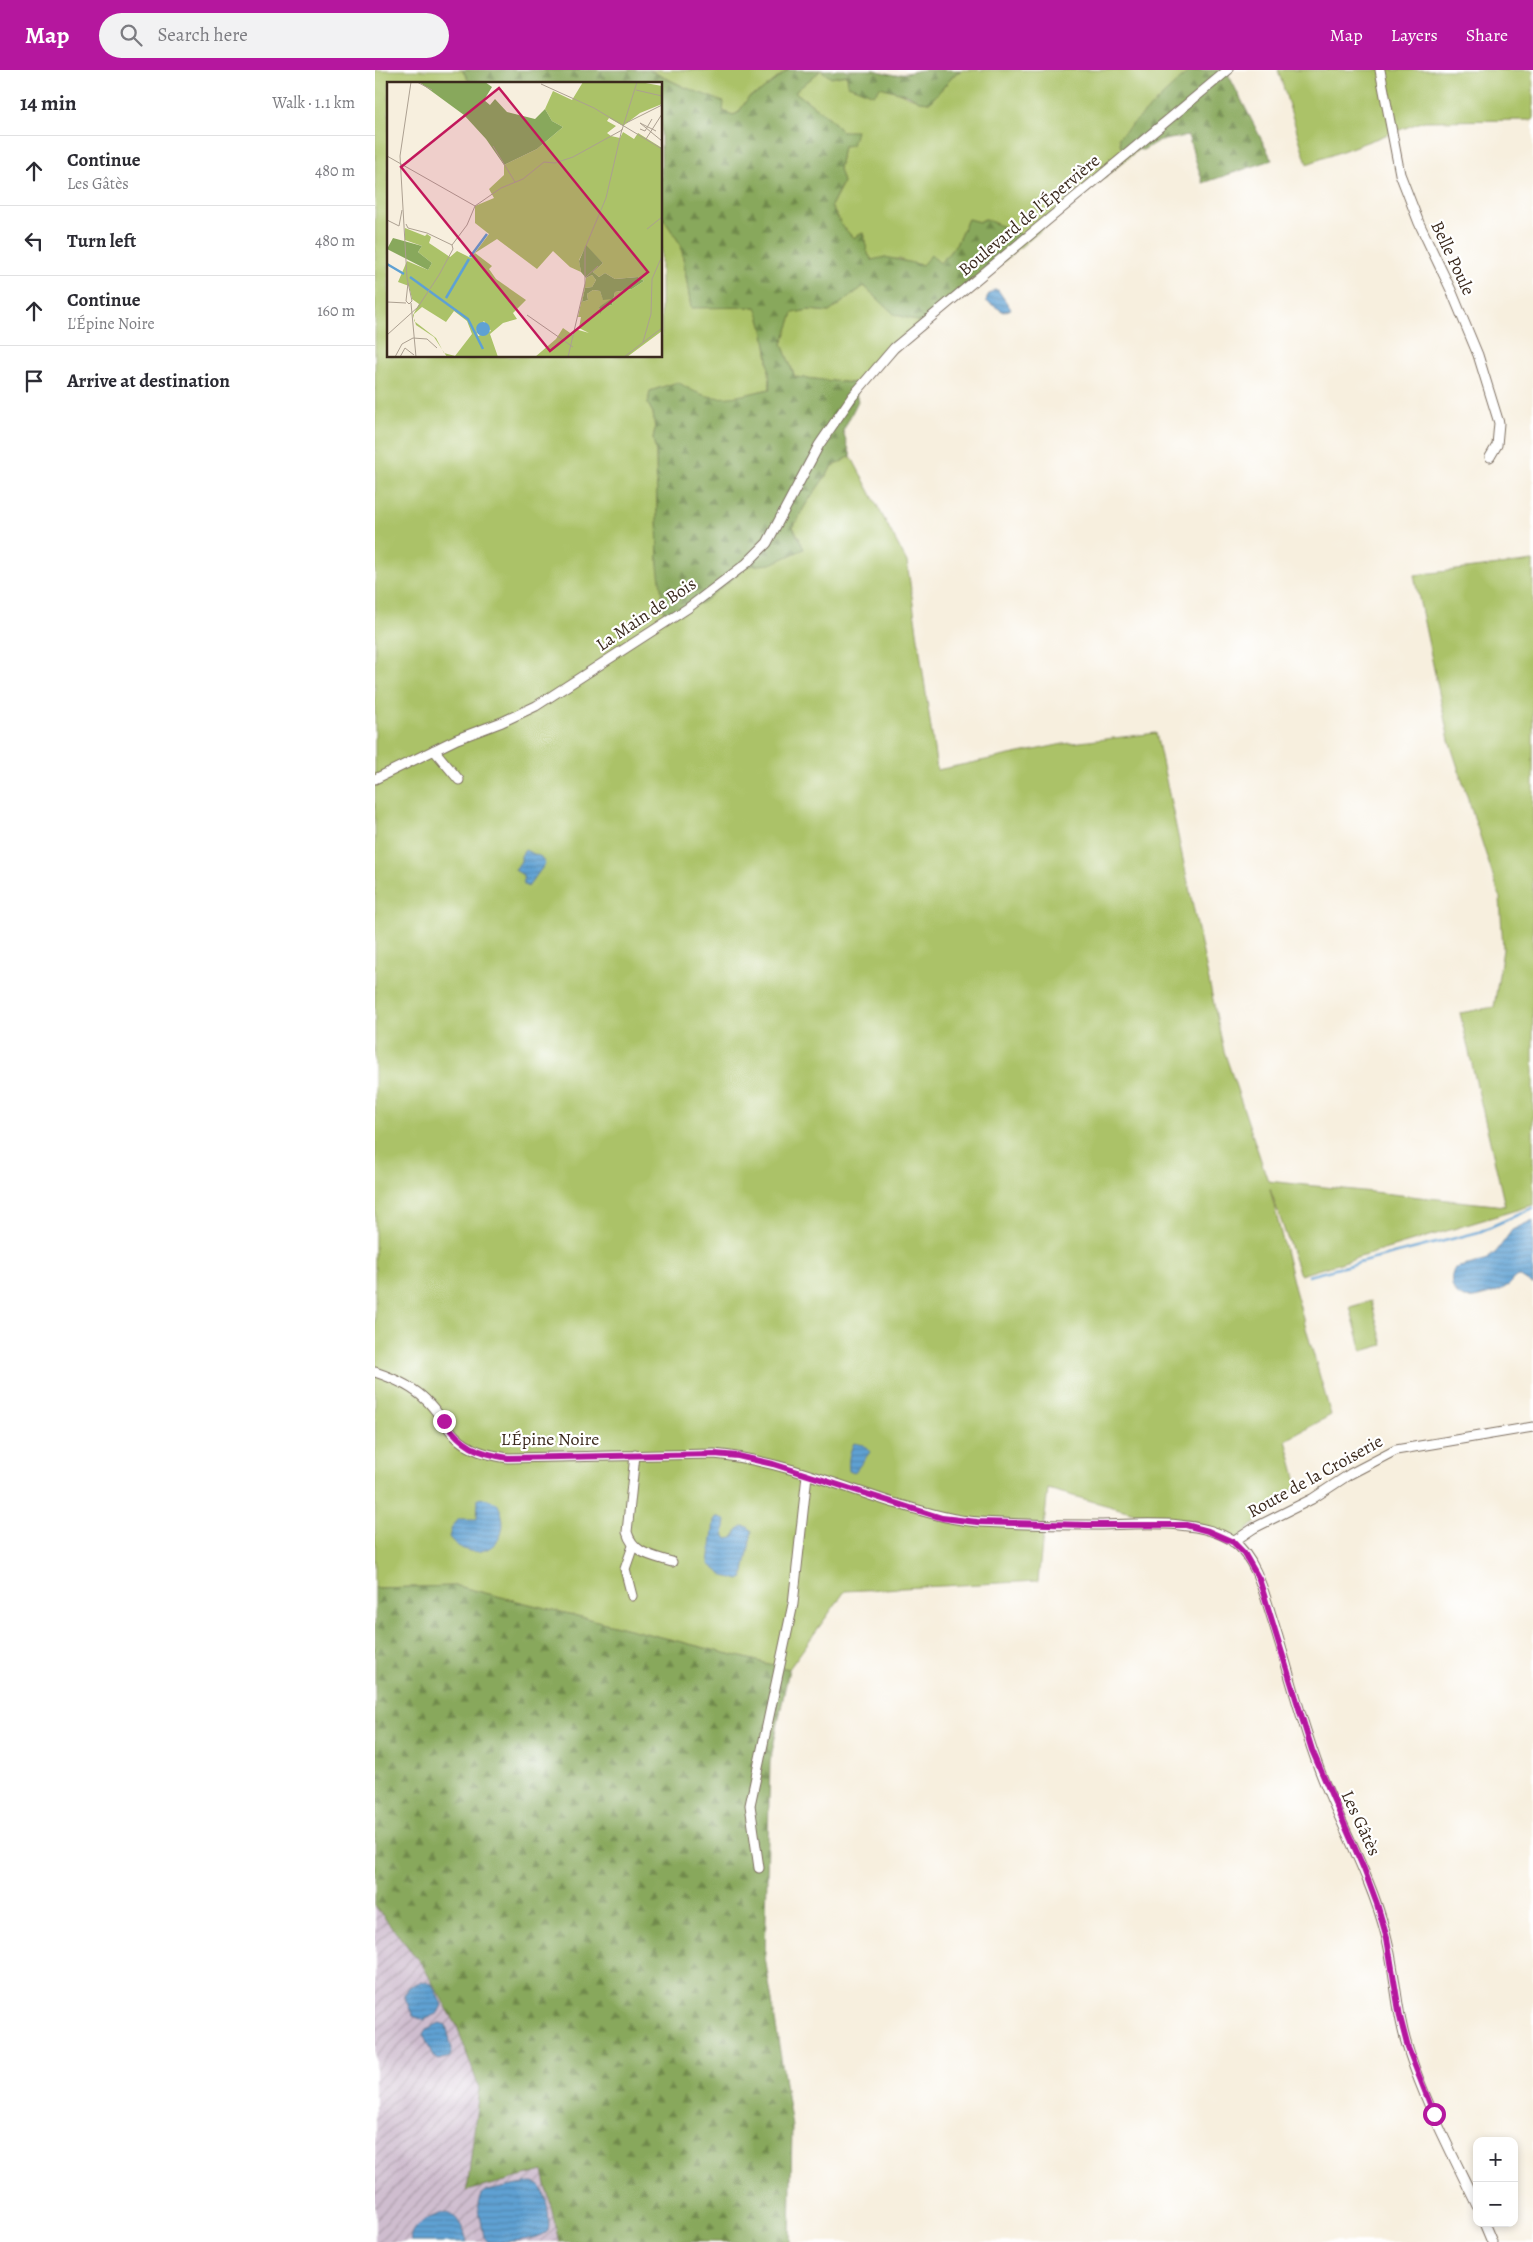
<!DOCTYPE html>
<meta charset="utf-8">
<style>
body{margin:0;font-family:Alegreya,serif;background:#f2f2f3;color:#2b2b33}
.controls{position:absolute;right:15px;bottom:15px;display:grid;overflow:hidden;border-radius:10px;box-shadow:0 2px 8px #0003}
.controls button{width:45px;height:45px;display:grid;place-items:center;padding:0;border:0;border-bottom:1px solid #e1e1e2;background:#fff;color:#2b2b33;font:25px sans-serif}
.stop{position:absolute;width:15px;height:15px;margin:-11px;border:4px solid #b5179e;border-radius:50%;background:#fff}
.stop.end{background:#b5179e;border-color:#fff;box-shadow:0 1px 5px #0008}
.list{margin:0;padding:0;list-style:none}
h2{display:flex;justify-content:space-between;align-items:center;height:65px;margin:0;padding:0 20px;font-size:21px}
h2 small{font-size:16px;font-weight:400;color:#7c7c81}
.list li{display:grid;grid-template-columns:32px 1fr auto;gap:15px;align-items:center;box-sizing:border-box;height:70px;padding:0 20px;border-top:1px solid #e1e1e2}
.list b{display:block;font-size:19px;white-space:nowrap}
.list p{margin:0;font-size:16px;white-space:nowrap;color:#7c7c81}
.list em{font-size:16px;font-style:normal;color:#7c7c81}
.icon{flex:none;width:28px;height:28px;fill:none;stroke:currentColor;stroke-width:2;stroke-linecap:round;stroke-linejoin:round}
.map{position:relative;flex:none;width:1158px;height:2172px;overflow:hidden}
header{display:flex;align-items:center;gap:30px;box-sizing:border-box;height:70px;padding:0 25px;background:#b5179e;color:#fff}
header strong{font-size:24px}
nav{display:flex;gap:28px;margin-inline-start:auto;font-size:18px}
.search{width:350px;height:45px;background:#f2f2f3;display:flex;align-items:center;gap:12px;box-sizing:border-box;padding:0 18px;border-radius:28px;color:#7c7c81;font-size:19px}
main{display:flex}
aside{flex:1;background:#fff}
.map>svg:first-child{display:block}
</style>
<header>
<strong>Map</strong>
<div class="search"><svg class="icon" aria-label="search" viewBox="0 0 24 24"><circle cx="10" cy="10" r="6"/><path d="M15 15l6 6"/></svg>Search here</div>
<nav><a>Map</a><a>Layers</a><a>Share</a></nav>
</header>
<main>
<aside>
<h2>14 min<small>Walk · 1.1 km</small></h2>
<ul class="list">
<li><svg class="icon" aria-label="ahead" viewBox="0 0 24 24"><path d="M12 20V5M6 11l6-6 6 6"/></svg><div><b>Continue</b><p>Les Gâtès</p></div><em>480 m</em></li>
<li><svg class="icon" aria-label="left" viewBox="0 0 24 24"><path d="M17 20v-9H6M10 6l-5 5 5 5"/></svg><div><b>Turn left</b></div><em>480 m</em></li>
<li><svg class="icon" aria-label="ahead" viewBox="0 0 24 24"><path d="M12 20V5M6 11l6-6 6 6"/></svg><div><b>Continue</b><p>L'Épine Noire</p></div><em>160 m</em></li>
<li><svg class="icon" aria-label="arrive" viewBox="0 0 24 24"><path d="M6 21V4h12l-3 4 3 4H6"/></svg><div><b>Arrive at destination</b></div></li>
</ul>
</aside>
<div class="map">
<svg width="1158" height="2172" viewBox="0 0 1158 2172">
<defs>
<pattern id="industrial-furrows" width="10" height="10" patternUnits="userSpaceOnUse" patternTransform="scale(1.25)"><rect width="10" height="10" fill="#cfbdcf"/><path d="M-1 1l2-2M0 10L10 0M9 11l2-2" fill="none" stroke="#a99aa7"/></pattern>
<pattern id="forest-firs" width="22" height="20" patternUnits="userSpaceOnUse" patternTransform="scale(1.25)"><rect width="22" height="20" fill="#88a85c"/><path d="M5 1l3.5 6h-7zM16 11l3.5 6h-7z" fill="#70894b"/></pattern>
<pattern id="water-rules" width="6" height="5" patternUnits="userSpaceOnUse" patternTransform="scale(1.25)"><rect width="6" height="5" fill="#5fa1d3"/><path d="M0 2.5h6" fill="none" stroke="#5083ab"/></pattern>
</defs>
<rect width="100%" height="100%" fill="#fff"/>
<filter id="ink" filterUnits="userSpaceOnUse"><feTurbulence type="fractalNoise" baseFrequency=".02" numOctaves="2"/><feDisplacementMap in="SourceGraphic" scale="10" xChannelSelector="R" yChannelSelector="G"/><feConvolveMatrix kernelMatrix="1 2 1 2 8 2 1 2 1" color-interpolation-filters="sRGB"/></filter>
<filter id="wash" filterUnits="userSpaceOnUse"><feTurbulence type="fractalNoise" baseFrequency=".0096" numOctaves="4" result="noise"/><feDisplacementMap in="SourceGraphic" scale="20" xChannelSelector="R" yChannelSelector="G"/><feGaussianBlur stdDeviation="1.12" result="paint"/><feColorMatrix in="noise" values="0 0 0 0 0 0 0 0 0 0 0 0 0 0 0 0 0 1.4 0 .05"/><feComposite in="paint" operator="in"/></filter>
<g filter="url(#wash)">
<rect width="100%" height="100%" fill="#f7efde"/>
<path fill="url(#industrial-furrows)" d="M0 1836 48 1896 82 1956 104 2018 92 2121 168 2101 184 2172H0Z"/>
<path fill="#abc268" stroke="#737643" d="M0 0H87L96 14H14V286H286V145L306 175 316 237H381C391 262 394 292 395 319 381 321 369 327 356 329 337 331 317 323 303 312L275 321 273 334 278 343 280 359 278 368 281 382 283 496H373L425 469 418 457 431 434 457 397 476 386 532 492 562 700 688 674 781 663 849 981 893 1111 1130 1136 1085 943 1119 937 1128 879 1125 828 1074 670 1039 505 1158 491V1135L925 1205 895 1119 920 1220 956 1345 911 1370 923 1415 860 1471 673 1419 663 1511 470 1521 414 1599 82 1516 0 1518Z
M274 0H413L385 22 374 27 363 43 358 45 348 41 322 23Z
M446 0 472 5 473 15C489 20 491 16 505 17 522 19 537 31 555 32L581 3 587 0H815L791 24 764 79 479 315 477 313 420 307 407 274 418 243 434 240 454 242 489 216 503 227 647 165 610 149 604 152 593 149 581 175 565 193 547 195 534 193 525 189 497 190 493 184 488 163 478 168 466 154 456 136 468 113 464 99 468 76 466 61 456 49 420 22Z
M903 0H1158V50L1049 51 932 94Z
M996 1231 1008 1275 987 1281 975 1237Z"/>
<path fill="url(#forest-firs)" stroke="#62693d" d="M87 0H274L309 17 349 32 348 41 358 45 363 43 374 27 385 22 413 0H499L520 5 547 0H587L581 3 555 32 544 31 534 25 505 17 499 25 473 15 472 5 456 8 446 0 420 22 456 49 466 61H481L477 75 468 76 464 99 468 112 456 136 466 154 478 168 488 163 493 184 497 190 510 187 547 195 556 185 565 193 581 175 593 149 604 152 610 149 647 165 584 221 545 252 519 244 489 216 454 242 434 240 418 243 407 274 420 307 478 313 483 331 468 361 476 386 457 397 431 434 418 457 429 479 396 494 373 496 328 532 290 548 283 496 281 382 278 368 280 359 278 343 273 334 275 321 303 312C338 336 357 327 395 319 394 292 391 262 381 237L316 238 306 175 286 145V14H96Z
M815 0H851L897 90 828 113 813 66 783 71 768 80 746 78 744 67Z
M82 1516 414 1599 395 1692 390 1887 417 2057 415 2172H184L168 2101 92 2121 104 2018 82 1956 48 1896 0 1836V1518Z"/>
<path fill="url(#water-rules)" stroke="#4d6678" d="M619 220H623L636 239 629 242 611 231 613 225Z
M150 780 166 787 170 794 153 817 149 815 148 805 140 800 146 791V786Z
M1158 1150V1215L1144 1206C1138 1208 1137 1214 1132 1216 1124 1222 1109 1226 1099 1228 1080 1232 1071 1212 1080 1198L1109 1191 1121 1182 1137 1160Z
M479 1373 489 1375 495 1382 479 1403 474 1401C473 1390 474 1383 479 1373Z
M106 1427 122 1433C144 1472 99 1500 74 1467L77 1457 84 1449H102L103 1429Z
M341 1447H345L351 1451 349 1464 352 1469 358 1468 363 1459 368 1456 373 1457 377 1461 368 1508 365 1510 349 1506 334 1494 339 1451Z
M47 1911 57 1914 67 1935 63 1943 48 1950 38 1946 29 1926 34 1917Z
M65 1953 71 1955 77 1979 75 1987 64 1990 58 1986 48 1964 51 1959Z
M154 2113C159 2113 162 2113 166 2117 171 2122 176 2154 173 2161 163 2171 128 2172 113 2172L109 2167 103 2133 105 2126 111 2121Z
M71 2142C82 2144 90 2161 92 2172H36C32 2155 57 2146 71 2142Z"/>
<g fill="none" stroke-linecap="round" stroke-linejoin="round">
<path stroke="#5fa1d3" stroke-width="2.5" d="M933 1206 1104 1162 1158 1138"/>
</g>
</g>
<g filter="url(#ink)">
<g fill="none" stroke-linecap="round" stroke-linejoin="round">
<defs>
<path id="street" d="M1005 0 1025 104 1044 153 1076 220 1103 285 1124 353 1122 375 1115 387
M59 680 84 710
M0 709 82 669 127 652 161 636 313 538 372 493 392 473 444 375 477 327 519 278 853 0
M0 1302C18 1308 37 1316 51 1330 62 1340 70 1355 80 1366 94 1381 114 1385 133 1388L339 1384C401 1390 460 1414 519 1433 548 1441 574 1450 604 1452 642 1454 679 1455 717 1455 758 1455 823 1447 858 1471 882 1489 890 1527 899 1554 915 1605 928 1659 948 1709 969 1761 997 1810 1011 1865 1021 1904 1021 1944 1034 1982 1051 2035 1078 2085 1102 2136
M260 1385 252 1462C258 1484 278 1486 297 1492
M858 1472 879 1458 937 1429 975 1404 1021 1380 1158 1357
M257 1526 250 1499 258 1476
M384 1798 375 1735 418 1534 432 1405
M1109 2153 1117 2172"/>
</defs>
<use href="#street" stroke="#7d6f61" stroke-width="11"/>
<use href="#street" stroke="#fff" stroke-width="9"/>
</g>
</g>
<g fill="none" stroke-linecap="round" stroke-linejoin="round" filter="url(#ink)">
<path stroke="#b5179e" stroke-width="6" d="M69 1351C88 1377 102 1383 133 1388L339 1384 363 1386 398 1394 567 1448 602 1452 712 1455H811L833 1461 858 1472 869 1483 884 1509 937 1680 989 1799 1002 1834 1012 1868 1025 1947 1033 1978 1059 2044"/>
</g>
<g text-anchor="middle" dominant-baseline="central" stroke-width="4.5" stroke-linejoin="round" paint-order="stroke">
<g font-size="18" fill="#3b2a1e" stroke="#fff">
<text transform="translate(654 145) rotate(-40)">Boulevard de l'Épervière</text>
<text transform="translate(1078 188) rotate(65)">Belle Poule</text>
<text transform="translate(271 544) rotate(-34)">La Main de Bois</text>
<text x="175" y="1369">L'Épine Noire</text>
<text transform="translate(940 1406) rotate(-29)">Route de la Croiserie</text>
<text transform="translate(986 1753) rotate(65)">Les Gâtès</text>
</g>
</g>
<g transform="translate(12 12)">
<rect width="275" height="275" fill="#f7efde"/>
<path d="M196 0H253L275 4V22L253 31 236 44 222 36 220 39 229 44 220 51 224 54 233 56 236 50 247 57 251 51 275 66V249L240 275H148L169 257 176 246 186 253 188 247 202 251 192 246 194 235H191L199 196 205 193 209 198 205 205 198 206 195 220 201 218 200 212 206 208 213 209 216 217H224L223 220 212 225V231L217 225 225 223 228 210 245 207 257 199 251 195 228 197 218 191 212 195 206 190 216 181 199 164 192 178 194 190 183 185 166 169 150 187 110 157 88 171 105 184 102 187 109 197 139 218 126 231 130 237 116 241 103 252 111 275H60L47 255 29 243 26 233 32 222 25 217 22 204 11 200 20 179 41 188 45 181 31 170 35 164 18 158V146L38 154 40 152 44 155 42 161 63 175 70 169 84 176 102 152 88 141V124L107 116 102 107 117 93V83L150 67 176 45 165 39 158 27 166 9 185 18ZM35 225 59 240 67 229 80 239 85 252 68 274 57 271 49 256 27 239V232ZM97 239 104 249 91 254 89 247Z" fill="#abc268" fill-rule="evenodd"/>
<path d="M32 0H98L105 5 97 18 103 23 108 17 120 30 148 37 158 27 165 39 176 45 150 67 117 83 99 57 77 33ZM6 156 35 164 31 170 45 181 41 188 0 167ZM199 163 216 181 206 190 212 195 218 191 228 197 251 195 257 199 245 207 228 210 225 223 217 225 213 232 212 225 224 217 216 218 213 209 206 208 200 212 201 218 195 220 198 206 205 205 209 198 205 193 199 196 194 190 192 179Z" fill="#88a85c"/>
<path d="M89 247a7 7 0 1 1 14 0a7 7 0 1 1-14 0Z" fill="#5fa1d3"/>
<path fill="none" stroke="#5fa1d3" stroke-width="2.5" d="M83 175 100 152M0 182 17 192M23 195 81 237 96 267M59 216 82 177"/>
<path fill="none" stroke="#aca091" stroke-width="1" d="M30 0 45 8M154 2 207 26 275 67M249 8 275 14M239 41 275 23M253 47 258 49 265 37M269 49 253 41 275 59M259 57 275 32M106 64 128 100M0 74 88 124M88 124 114 106 136 97 157 80 168 81 186 75 235 48 250 0M0 138 12 144 15 128M19 142 21 146 40 151 65 163M260 147 275 135M65 163 80 143 88 124M199 195 211 184M21 201 19 219 22 222 25 219 20 196 13 74 24 0M0 220 19 221M24 221 29 275M140 233 186 265M0 253 31 225 52 193 66 167 65 163M256 260 264 232 265 197 275 174M8 275 15 262 26 256 40 257 50 266M13 275 18 266 27 273M181 275 198 202V166L219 116 235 47M237 275 275 246"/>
<path fill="#c2185b" fill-opacity="0.15" stroke="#c2185b" stroke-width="2.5" d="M112 6 261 190 163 269 14 85Z"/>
<rect width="275" height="275" fill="none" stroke="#3b2a1e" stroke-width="2.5"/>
</g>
</svg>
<div class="controls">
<button>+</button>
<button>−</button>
</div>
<div class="stop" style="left:1059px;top:2044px"></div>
<div class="stop end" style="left:69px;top:1351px"></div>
</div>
</main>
